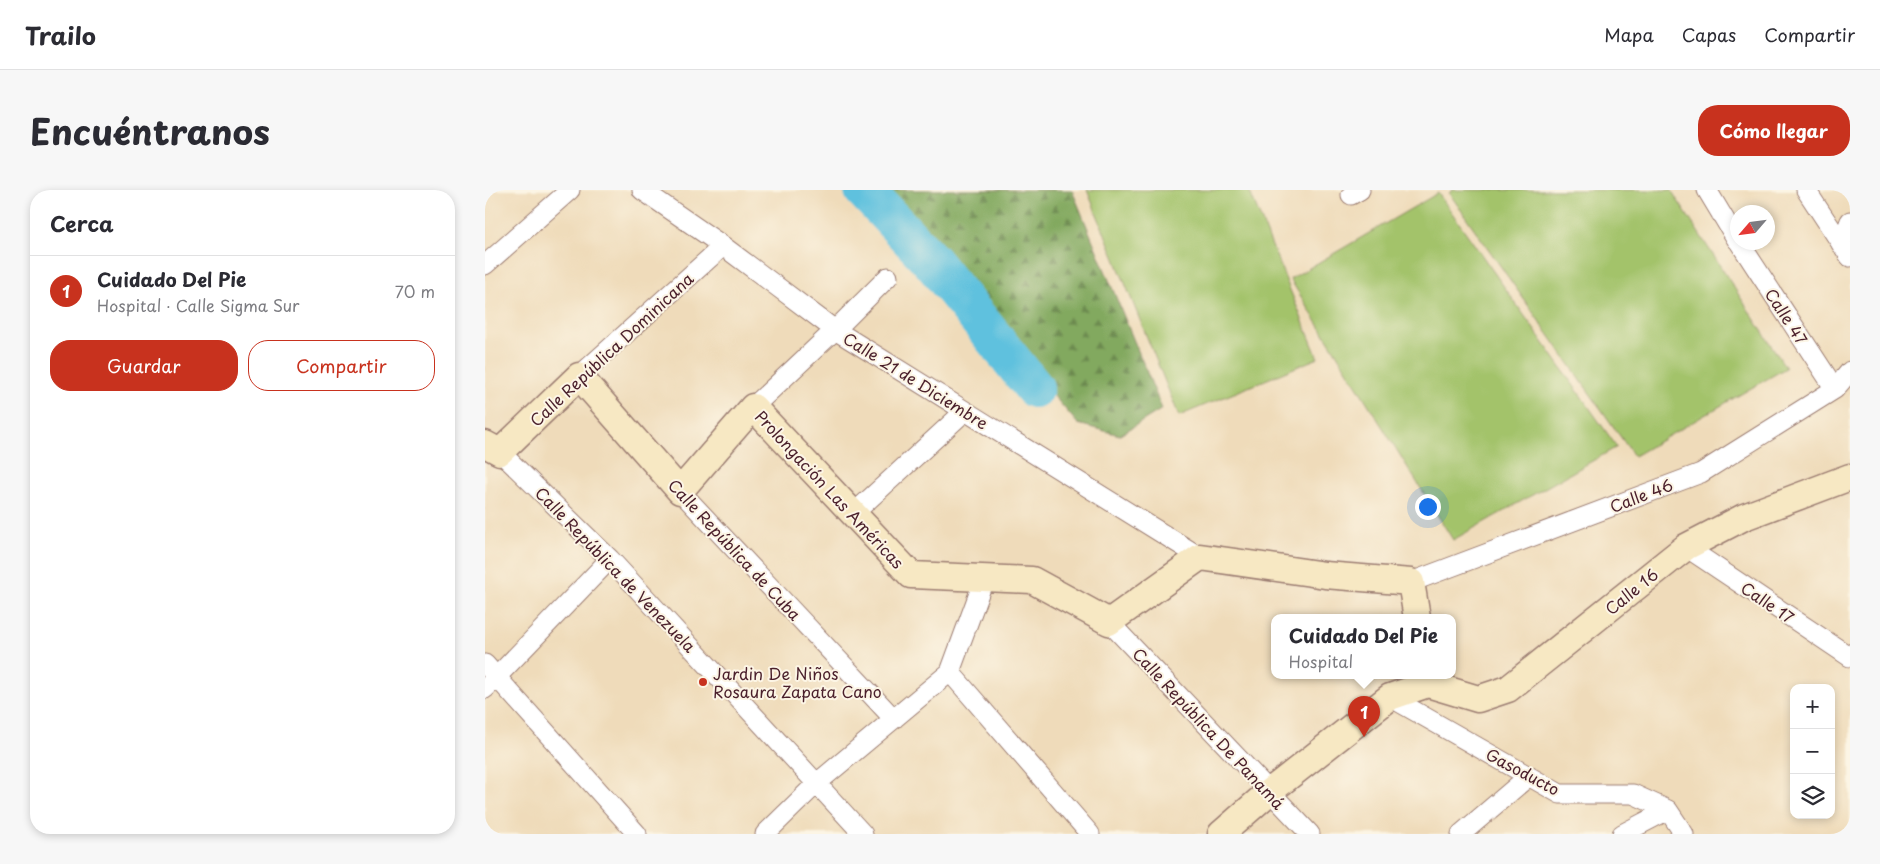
<!DOCTYPE html>
<html lang="es">
<meta charset="utf-8">
<style>
body{margin:0;font-family:"Playpen Sans",sans-serif;background:#f7f7f7;color:#2b2b33}
.controls{position:absolute;right:15px;bottom:15px;display:grid;overflow:hidden;border-radius:10px;box-shadow:0 2px 8px #0003}
.controls button{width:45px;height:45px;display:grid;place-items:center;padding:0;border:0;border-bottom:1px solid #e1e1e2;background:#fff;color:#2b2b33;font:25px sans-serif}
.compass{position:absolute;left:1245px;top:15px;width:45px;height:45px;border-radius:50%;background:#fff;box-shadow:0 2px 8px #0003;rotate:242deg}
.you{position:absolute;left:942px;top:316px;width:18px;height:18px;margin:-12px;border:4px solid #fff;border-radius:50%;background:#1a73e8;box-shadow:0 0 0 8px #1a73e833}
.badge{display:grid;place-items:center;width:32px;height:32px;border-radius:50%;background:#c8321e;color:#fff;font-size:16px;font-weight:700}
.pin{position:absolute;translate:-50% -41px;filter:drop-shadow(0 1px 2px #0008)}
.pin::after{content:'';position:absolute;top:26px;width:18px;height:15px;background:inherit;clip-path:polygon(0 0,100% 0,50% 100%)}
.popup{position:absolute;left:786px;top:424px;width:185px;height:65px;box-sizing:border-box;display:grid;place-content:center;border-radius:10px;background:#fff;filter:drop-shadow(0 1px 4px #0005);font-size:16px;white-space:nowrap;color:#7c7c81}
.popup b{font-size:19px;color:#2b2b33}
.popup::after{content:'';position:absolute;left:50%;top:100%;margin-left:-10px;border:10px solid transparent;border-top-color:#fff}
.list{margin:0;padding:0;list-style:none}
h2{display:flex;justify-content:space-between;align-items:center;height:65px;margin:0;padding:0 20px;font-size:21px}
h2 small{font-size:16px;font-weight:400;color:#7c7c81}
.list li{display:grid;grid-template-columns:32px 1fr auto;gap:15px;align-items:center;box-sizing:border-box;height:70px;padding:0 20px;border-top:1px solid #e1e1e2}
.list b{display:block;font-size:19px;white-space:nowrap}
.list p{margin:0;font-size:16px;white-space:nowrap;color:#7c7c81}
.list em{font-size:16px;font-style:normal;color:#7c7c81}
.actions{display:flex;gap:10px;padding:15px 20px}
.actions a{flex:1;padding:11px 0;border:1px solid #c8321e;border-radius:20px;text-align:center;font-size:18px;color:#c8321e}
.actions .main{background:#c8321e;color:#fff}
.icon{flex:none;width:28px;height:28px;fill:none;stroke:currentColor;stroke-width:2;stroke-linecap:round;stroke-linejoin:round}
.map{position:relative;flex:none;width:1365px;height:644px;overflow:hidden;border-radius:20px}
header{display:flex;align-items:center;gap:30px;box-sizing:border-box;height:70px;padding:0 25px;background:#fff;border-bottom:1px solid #e1e1e2}
header strong{font-size:24px}
nav{display:flex;gap:28px;margin-inline-start:auto;font-size:18px}
.intro{display:flex;align-items:center;justify-content:space-between;box-sizing:border-box;height:120px;padding:0 30px}
h1{margin:0;font-size:35px}
.button{padding:12px 22px;border-radius:20px;background:#c8321e;color:#fff;font-size:18px;font-weight:700}
main{display:flex;gap:30px;padding:0 30px}
aside{flex:1;background:#fff;border-radius:20px;box-shadow:0 2px 8px #0003}
.map>svg:first-child{display:block}
</style>
<header>
<strong>Trailo</strong>
<nav><a>Mapa</a><a>Capas</a><a>Compartir</a></nav>
</header>
<div class="intro"><h1>Encuéntranos</h1><a class="button">Cómo llegar</a></div>
<main>
<aside>
<h2>Cerca<small></small></h2>
<ul class="list">
<li><span class="badge">1</span><div><b>Cuidado Del Pie</b><p>Hospital · Calle Sigma Sur</p></div><em>70 m</em></li>
</ul>
<div class="actions"><a class="main">Guardar</a><a>Compartir</a></div>
</aside>
<div class="map">
<svg width="1365" height="644" viewBox="0 0 1365 644">
<defs>
<pattern id="forest-firs" width="22" height="20" patternUnits="userSpaceOnUse" patternTransform="scale(1.25)"><rect width="22" height="20" fill="#82a95f"/><path d="M5 1l3.5 6h-7zM16 11l3.5 6h-7z" fill="#6c894f"/></pattern>
</defs>
<rect width="100%" height="100%" fill="#fcf5e5"/>
<filter id="ink" filterUnits="userSpaceOnUse"><feTurbulence type="fractalNoise" baseFrequency=".02" numOctaves="2"/><feDisplacementMap in="SourceGraphic" scale="10" xChannelSelector="R" yChannelSelector="G"/><feConvolveMatrix kernelMatrix="1 2 1 2 8 2 1 2 1" color-interpolation-filters="sRGB"/></filter>
<filter id="wash" filterUnits="userSpaceOnUse"><feTurbulence type="fractalNoise" baseFrequency=".0096" numOctaves="4" result="noise"/><feDisplacementMap in="SourceGraphic" scale="20" xChannelSelector="R" yChannelSelector="G"/><feGaussianBlur stdDeviation="1.12" result="paint"/><feColorMatrix in="noise" values="0 0 0 0 0 0 0 0 0 0 0 0 0 0 0 0 0 1.4 0 .05"/><feComposite in="paint" operator="in"/></filter>
<g filter="url(#wash)">
<rect width="100%" height="100%" fill="#efdbba"/>
<path fill="url(#forest-firs)" stroke="#666445" d="M401 0H587L677 219 635 245 593 234 537 169 447 50Z"/>
<path fill="#a3c36b" stroke="#76714b" d="M602 0H764L833 168 694 226Z
M968 0H1186L1301 178 1149 266 964 3Z
M953 3 1132 257 968 350 805 89Z"/>
<g fill="none" stroke-linecap="round" stroke-linejoin="round">
<path stroke="#5fc1de" stroke-width="40" d="M379 0 448 73 549 198"/>
</g>
</g>
<g filter="url(#ink)">
<g fill="none" stroke-linecap="round" stroke-linejoin="round">
<defs>
<path id="street" d="M157 0 238 56 350 140 715 367
M1222 0 1252 50
M1321 0 1365 67
M866 5 875 0
M1254 52 1350 199
M1356 54 1365 31
M0 75 85 0
M94 186 238 56
M268 217 350 140 403 87
M15 262 125 369 378 644
M195 301 409 529
M368 324 480 221
M1201 357 1365 467
M926 392 1216 283 1350 199 1365 181
M624 432 825 644
M0 474 152 644
M465 482 605 644
M0 499 125 369
M905 507 1075 604H1148L1183 620 1199 644
M280 644 332 593 465 482 500 387
M976 644 1044 586
M1137 644 1183 620"/>
<path id="secondary" d="M0 254 15 262 94 186 195 301 268 217 426 385 547 390 624 432 715 367 840 385 926 392 932 428
M943 494 993 509 1023 499 1201 357 1259 327 1365 287
M736 644 784 602 905 507 943 494"/>
</defs>
<use href="#street" stroke="#9c7d72" stroke-width="21"/>
<use href="#secondary" stroke="#9c7d72" stroke-width="29"/>
<use href="#street" stroke="#fff" stroke-width="19"/>
<use href="#secondary" stroke="#f7e8c3" stroke-width="26"/>
</g>
</g>
<circle fill="#c8321e" stroke="#fcf5e5" stroke-width="2" cx="218" cy="492" r="5"/>
<g text-anchor="middle" dominant-baseline="central" stroke-width="4" stroke-linejoin="round" paint-order="stroke">
<g font-size="16" fill="#4a1f2b" stroke="#fcf5e5">
<text transform="translate(1302 126) rotate(57)">Calle 47</text>
<text transform="translate(126 159) rotate(-43)">Calle República Dominicana</text>
<text transform="translate(431 190) rotate(32)">Calle 21 de Diciembre</text>
<text transform="translate(345 299) rotate(47)">Prolongación Las Américas</text>
<text transform="translate(1156 305) rotate(-21)">Calle 46</text>
<text transform="translate(250 359) rotate(47)">Calle República de Cuba</text>
<text transform="translate(131 379) rotate(46)">Calle República de Venezuela</text>
<text transform="translate(1146 401) rotate(-39)">Calle 16</text>
<text transform="translate(1283 412) rotate(34)">Calle 17</text>
<text transform="translate(724 538) rotate(47)">Calle República De Panamá</text>
<text transform="translate(1038 581) rotate(28)">Gasoducto</text>
</g>
<g font-size="16" fill="#4a1f2b" stroke="#fcf5e5" text-anchor="start">
<text x="228" y="483">Jardin De Niños<tspan x="228" dy="18">Rosaura Zapata Cano</tspan></text>
</g>
</g>
</svg>
<div class="controls">
<button>+</button>
<button>−</button>
<button><svg class="icon" aria-label="layers" viewBox="0 0 24 24"><path d="M12 4l9 5-9 5-9-5zM3 14l9 5 9-5"/></svg></button>
</div>
<svg class="compass" viewBox="-18 -18 36 36"><path d="M0-13l5 13h-10z" fill="#e53935"/><path d="M0 13l5-13h-10z" fill="#7c7c81"/></svg>
<div class="you"></div>
<div class="pin badge" style="left:879px;top:547px">1</div>
<div class="popup"><b>Cuidado Del Pie</b>Hospital</div>
</div>
</main>
